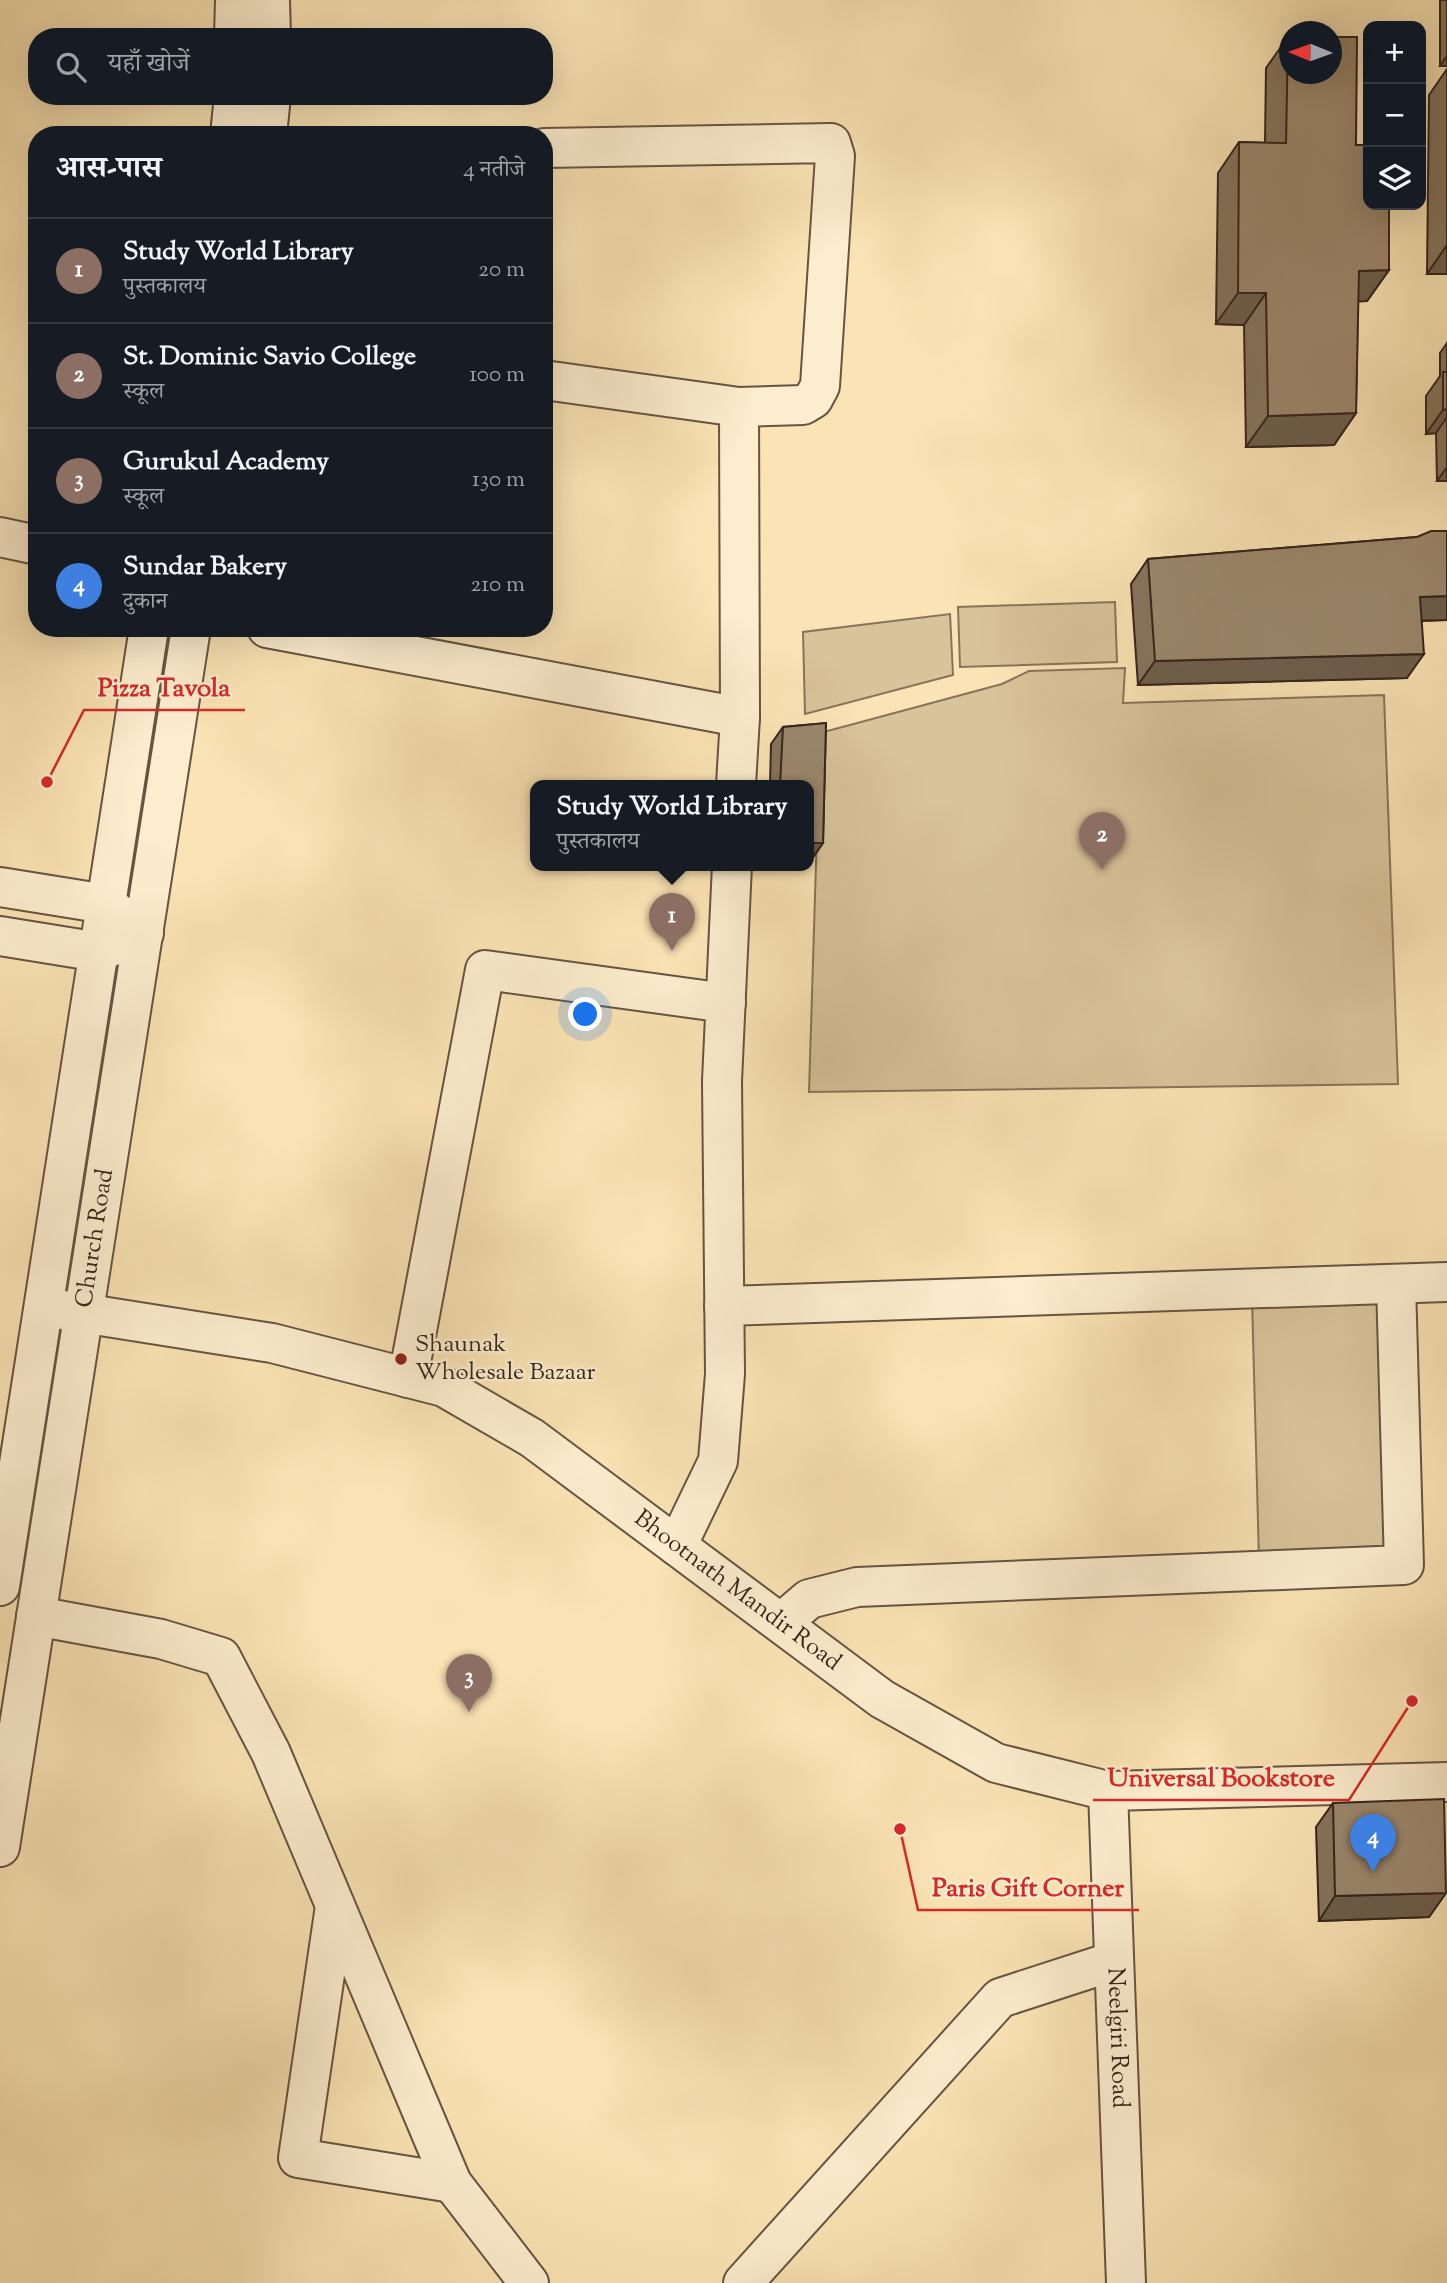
<!DOCTYPE html>
<html lang="hi">
<meta charset="utf-8">
<style>
body{margin:0;font-family:"Sorts Mill Goudy","Noto Serif Devanagari",serif;background:#242831;color:#f1f3f6}
.controls{position:absolute;right:21px;top:21px;display:grid;overflow:hidden;border-radius:14px;box-shadow:0 7px 28px #0002}
.controls button{width:63px;height:63px;display:grid;place-items:center;padding:0;border:0;border-bottom:2px solid #363941;background:#171b24;color:#f1f3f6;font:35px sans-serif}
.compass{position:absolute;left:1279px;top:21px;width:63px;height:63px;border-radius:50%;background:#171b24;box-shadow:0 7px 28px #0002;rotate:271deg}
.you{position:absolute;left:586px;top:1015px;width:24px;height:24px;margin:-18px;border:5px solid #fff;border-radius:50%;background:#1a73e8;box-shadow:0 0 0 10px #1a73e833}
.badge{display:grid;place-items:center;width:46px;height:46px;border-radius:50%;background:#c59692;color:#fff;font-size:23px;font-weight:700}
.pin{position:absolute;translate:-50% -58px;filter:drop-shadow(0 2px 4px #0008)}
.pin::after{content:'';position:absolute;top:37px;width:24px;height:21px;background:inherit;clip-path:polygon(0 0,100% 0,50% 100%)}
.popup{position:absolute;left:530px;top:780px;width:284px;height:91px;box-sizing:border-box;display:grid;place-content:center;border-radius:14px;background:#171b24;filter:drop-shadow(0 2px 5px #0005);font-size:23px;white-space:nowrap;color:#9ea1a6}
.popup b{font-size:26px;color:#f1f3f6}
.popup::after{content:'';position:absolute;left:50%;top:100%;margin-left:-14px;border:14px solid transparent;border-top-color:#171b24}
.list{margin:0;padding:0;list-style:none}
h2{display:flex;justify-content:space-between;align-items:center;height:91px;margin:0;padding:0 28px;font-size:30px}
h2 small{font-size:23px;font-weight:400;color:#9ea1a6}
.list li{display:grid;grid-template-columns:46px 1fr auto;gap:21px;align-items:center;box-sizing:border-box;height:105px;padding:0 28px;border-top:2px solid #363941}
.list b{display:block;font-size:26px;white-space:nowrap}
.list p{margin:0;font-size:23px;white-space:nowrap;color:#9ea1a6}
.list em{font-size:23px;font-style:normal;color:#9ea1a6}
.icon{flex:none;width:38px;height:38px;fill:none;stroke:currentColor;stroke-width:2;stroke-linecap:round;stroke-linejoin:round}
.map{position:relative;flex:none;width:1447px;height:2283px;overflow:hidden}
.search{position:absolute;background:#171b24;box-shadow:0 7px 28px #0002;left:28px;top:28px;width:525px;height:77px;display:flex;align-items:center;gap:18px;box-sizing:border-box;padding:0 24px;border-radius:28px;color:#9ea1a6;font-size:26px}
.panel{position:absolute;background:#171b24;box-shadow:0 7px 28px #0002;left:28px;top:126px;width:525px;height:511px;border-radius:28px}
.map>svg:first-child{display:block}
</style>
<div class="map">
<svg width="1447" height="2283" viewBox="0 0 1447 2283">
<rect width="100%" height="100%" fill="#fae3b4"/>
<filter id="stains"><feTurbulence type="fractalNoise" baseFrequency=".00286" numOctaves="4"/><feColorMatrix values="0 0 0 0 .2 0 0 0 0 .09 0 0 0 0 .02 0 0 0 .5 -.17"/></filter>
<radialGradient id="worn" r=".72"><stop offset=".6" stop-color="#630" stop-opacity="0"/><stop offset="1" stop-color="#630" stop-opacity=".3"/></radialGradient>
<path fill="#d9c39a" stroke="#87745c" stroke-width="2" d="M1115 602 1117 662 960 667 958 607Z
M950 614 953 675 805 714 803 632Z
M1125 668 1123 703 1384 695 1398 1084 809 1092 820 733 1002 684 1029 671Z
M1252 1299 1385 1300 1395 1556 1259 1560Z"/>
<g fill="none" stroke-linecap="round" stroke-linejoin="round">
<defs>
<g id="minor">
<path d="M270 0 271 37"/>
<path d="M234 37 235 0"/>
<path d="M230 135 234 96"/>
<path d="M267 135 271 96"/>
<path d="M544 148 831 143 835 156 820 386 813 399 803 405 739 407 544 380"/>
<path d="M0 537 37 545"/>
<path d="M267 628 740 717"/>
<path d="M736 785 740 717 739 407"/>
<path d="M0 887 106 904 144 933 99 952 0 936"/>
<path d="M724 1306 1447 1282"/>
<path id="s1" d="M44 1307 272 1343 444 1387 532 1438 882 1699 996 1763 1108 1791 1447 1782"/>
<path d="M408 1378 485 970 726 1003"/>
<path d="M677 1546 718 1461 725 1374 722 1081 732 865"/>
<path d="M0 1586 149 628"/>
<path d="M36 1616 161 1639 221 1657 271 1753 452 2183 529 2283"/>
<path d="M781 1623 809 1599 857 1587 1404 1565 1396 1284"/>
<path id="s2" d="M1108 1791 1126 2283"/>
<path id="s3" d="M0 1847 191 628"/>
<path d="M335 1906 298 2158 452 2183"/>
<path d="M743 2283 1000 1998 1114 1961"/>
</g>
</defs>
<use href="#minor" stroke="#665443" stroke-width="42"/>
<use href="#minor" stroke="#fcedce" stroke-width="38"/>
</g>
<path fill="#85745d" stroke="#35241d" stroke-width="2" d="M1440 0H1447V66H1440Z
M1288 37 1356 145 1389 270 1367 301H1358L1356 413 1334 445 1246 447 1244 325 1216 324 1218 173 1239 142 1265 143 1266 68Z
M1447 69V274H1427L1429 95Z
M1447 343V481H1437L1436 433 1426 434V396L1440 376V353Z
M1447 531V620L1422 621 1407 678 1138 685 1131 584 1148 559 1417 537Z
M826 723 823 843 811 860H808V785H770L771 744 783 727Z
M1333 1803 1446 1893 1429 1917 1319 1921 1316 1827Z"/>
<path fill="#6c5e4c" stroke="#35241d" stroke-width="2" d="M1447 56V66H1440Z
M1447 245V274H1427Z
M1389 270 1367 301 1337 303 1359 271Z
M1238 293H1266L1244 325 1216 324Z
M1447 409V417L1436 433 1426 434 1443 410Z
M1356 413 1334 445 1246 447 1268 416Z
M1447 467V481H1437Z
M1447 596V620L1404 621 1420 597Z
M1424 654 1407 678 1138 685 1155 661Z
M808 843H823L811 860H808Z
M1446 1893 1429 1917 1319 1921 1335 1896Z"/>
<path fill="#9b876c" stroke="#35241d" stroke-width="2" d="M1288 37H1290V74H1332V37H1357L1356 145H1368V205H1389V270L1359 271 1356 413 1268 416 1266 293H1238L1239 142 1286 143Z
M1443 372H1447V409L1443 410Z
M1431 531H1447V596L1420 597 1424 654 1155 661 1148 559 1417 537Z
M826 723 823 843H808V785H780L783 727Z
M1444 1799 1446 1893 1335 1896 1333 1803Z"/>
<circle fill="#8f2418" stroke="#fcedce" stroke-width="2.5" cx="401" cy="1359" r="7"/>
<g text-anchor="middle" dominant-baseline="central" stroke-width="5" stroke-linejoin="round" paint-order="stroke">
<g font-size="24" fill="#35241d" stroke="#fcedce">
<text stroke="none"><textPath href="#s3" startOffset="616">Church Road</textPath></text>
<text stroke="none"><textPath href="#s1" startOffset="766">Bhootnath Mandir Road</textPath></text>
<text stroke="none"><textPath href="#s2" startOffset="247">Neelgiri Road</textPath></text>
</g>
<g font-size="24" fill="#35241d" stroke="#fcedce" text-anchor="start">
<text x="415" y="1345">Shaunak<tspan x="415" dy="28">Wholesale Bazaar</tspan></text>
</g>
</g>
<path fill="none" stroke="#d62828" stroke-width="2.5" d="M47 782L84 710H245M1412 1701L1349 1800H1093M900 1829L918 1910H1139"/>
<g fill="#d62828" stroke="#fcedce" stroke-width="2.5">
<circle cx="47" cy="782" r="7"/>
<circle cx="1412" cy="1701" r="7"/>
<circle cx="900" cy="1829" r="7"/>
</g>
<g font-size="26" text-anchor="middle" font-weight="bold" fill="#d62828" stroke="#fcedce" stroke-width="5" stroke-linejoin="round" paint-order="stroke">
<text x="164" y="696">Pizza Tavola</text>
<text x="1221" y="1786">Universal Bookstore</text>
<text x="1028" y="1896">Paris Gift Corner</text>
</g>
<rect width="100%" height="100%" filter="url(#stains)"/>
<rect width="100%" height="100%" fill="url(#worn)"/>
</svg>
<div class="controls">
<button>+</button>
<button>−</button>
<button><svg class="icon" aria-label="layers" viewBox="0 0 24 24"><path d="M12 4l9 5-9 5-9-5zM3 14l9 5 9-5"/></svg></button>
</div>
<svg class="compass" viewBox="-18 -18 36 36"><path d="M0-13l5 13h-10z" fill="#e53935"/><path d="M0 13l5-13h-10z" fill="#9ea1a6"/></svg>
<div class="you"></div>
<div class="pin badge" style="left:672px;top:951px;background:#8d6e63">1</div>
<div class="popup"><b>Study World Library</b>पुस्तकालय</div>
<div class="pin badge" style="left:1102px;top:870px;background:#8d6e63">2</div>
<div class="pin badge" style="left:469px;top:1712px;background:#8d6e63">3</div>
<div class="pin badge" style="left:1373px;top:1872px;background:#3f7fe0">4</div>
<div class="search"><svg class="icon" aria-label="search" viewBox="0 0 24 24"><circle cx="10" cy="10" r="6"/><path d="M15 15l6 6"/></svg>यहाँ खोजें</div>
<section class="panel">
<h2>आस-पास<small>4 नतीजे</small></h2>
<ul class="list">
<li><span class="badge" style="background:#8d6e63">1</span><div><b>Study World Library</b><p>पुस्तकालय</p></div><em>20 m</em></li>
<li><span class="badge" style="background:#8d6e63">2</span><div><b>St. Dominic Savio College</b><p>स्कूल</p></div><em>100 m</em></li>
<li><span class="badge" style="background:#8d6e63">3</span><div><b>Gurukul Academy</b><p>स्कूल</p></div><em>130 m</em></li>
<li><span class="badge" style="background:#3f7fe0">4</span><div><b>Sundar Bakery</b><p>दुकान</p></div><em>210 m</em></li>
</ul>
</section>
</div>
